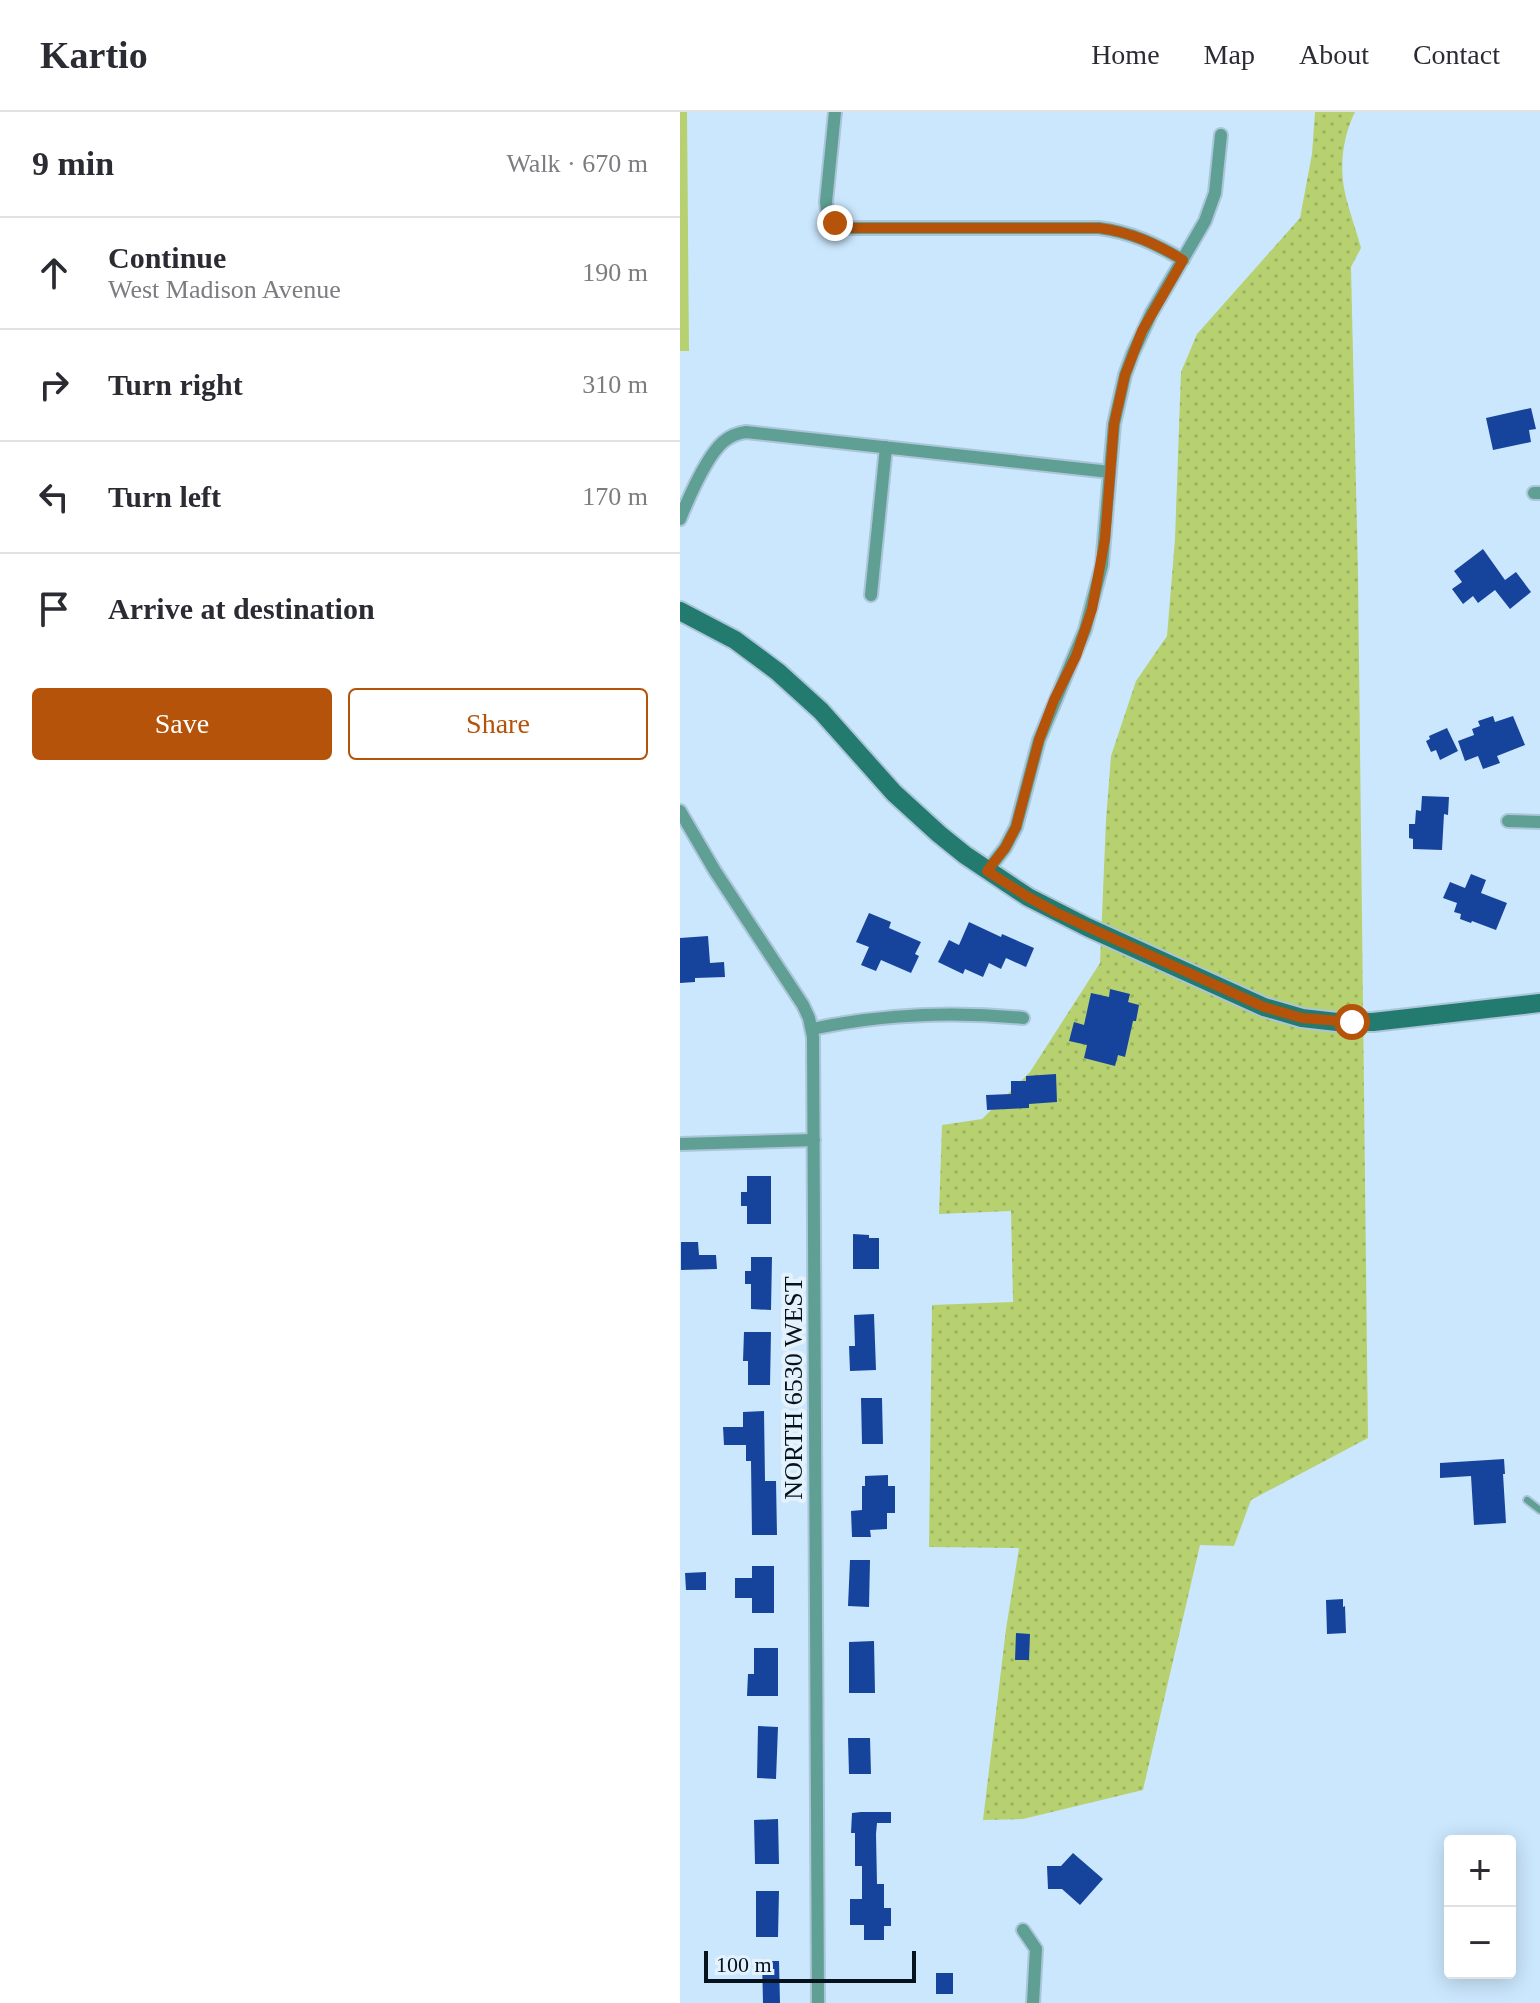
<!DOCTYPE html>
<meta charset="utf-8">
<style>
body{margin:0;font-family:Georgia,serif;background:#f2f2f3;color:#2b2b33}
.controls{position:absolute;right:24px;bottom:24px;display:grid;overflow:hidden;border-radius:8px;box-shadow:0 4px 20px #0003}
.controls button{width:72px;height:72px;display:grid;place-items:center;padding:0;border:0;border-bottom:2px solid #e1e1e2;background:#fff;color:#2b2b33;font:40px sans-serif}
.scale{position:absolute;left:24px;bottom:20px;width:212px;box-sizing:border-box;padding-left:8px;border:4px solid #06131c;border-top:0;font-size:22px;line-height:28px;white-space:nowrap;color:#06131c;-webkit-text-stroke:6px #e4f2fd;paint-order:stroke}
.stop{position:absolute;width:24px;height:24px;margin:-18px;border:6px solid #b45309;border-radius:50%;background:#fff}
.stop.end{background:#b45309;border-color:#fff;box-shadow:0 2px 8px #0008}
.list{margin:0;padding:0;list-style:none}
h2{display:flex;justify-content:space-between;align-items:center;height:104px;margin:0;padding:0 32px;font-size:34px}
h2 small{font-size:26px;font-weight:400;color:#7c7c81}
.list li{display:grid;grid-template-columns:52px 1fr auto;gap:24px;align-items:center;box-sizing:border-box;height:112px;padding:0 32px;border-top:2px solid #e1e1e2}
.list b{display:block;font-size:30px;white-space:nowrap}
.list p{margin:0;font-size:26px;white-space:nowrap;color:#7c7c81}
.list em{font-size:26px;font-style:normal;color:#7c7c81}
.actions{display:flex;gap:16px;padding:24px 32px}
.actions a{flex:1;padding:18px 0;border:2px solid #b45309;border-radius:8px;text-align:center;font-size:28px;color:#b45309}
.actions .main{background:#b45309;color:#fff}
.icon{flex:none;width:44px;height:44px;fill:none;stroke:currentColor;stroke-width:2;stroke-linecap:round;stroke-linejoin:round}
.map{position:relative;flex:none;width:860px;height:1891px;overflow:hidden}
header{display:flex;align-items:center;gap:48px;box-sizing:border-box;height:112px;padding:0 40px;background:#fff;border-bottom:2px solid #e1e1e2}
header strong{font-size:38px}
nav{display:flex;gap:44px;margin-inline-start:auto;font-size:28px}
main{display:flex}
aside{flex:1;background:#fff}
.map>svg:first-child{display:block}
</style>
<header>
<strong>Kartio</strong>
<nav><a>Home</a><a>Map</a><a>About</a><a>Contact</a></nav>
</header>
<main>
<aside>
<h2>9 min<small>Walk · 670 m</small></h2>
<ul class="list">
<li><svg class="icon" aria-label="ahead" viewBox="0 0 24 24"><path d="M12 20V5M6 11l6-6 6 6"/></svg><div><b>Continue</b><p>West Madison Avenue</p></div><em>190 m</em></li>
<li><svg class="icon" aria-label="right" viewBox="0 0 24 24"><path d="M7 20v-9h11M14 6l5 5-5 5"/></svg><div><b>Turn right</b></div><em>310 m</em></li>
<li><svg class="icon" aria-label="left" viewBox="0 0 24 24"><path d="M17 20v-9H6M10 6l-5 5 5 5"/></svg><div><b>Turn left</b></div><em>170 m</em></li>
<li><svg class="icon" aria-label="arrive" viewBox="0 0 24 24"><path d="M6 21V4h12l-3 4 3 4H6"/></svg><div><b>Arrive at destination</b></div></li>
</ul>
<div class="actions"><a class="main">Save</a><a>Share</a></div>
</aside>
<div class="map">
<svg width="860" height="1891" viewBox="0 0 860 1891">
<defs>
<pattern id="grass-dots" width="8" height="8" patternUnits="userSpaceOnUse" patternTransform="scale(2)"><rect width="8" height="8" fill="#b7d170"/><path d="M2 2h.1M6 6h.1" fill="none" stroke="#9cb360" stroke-width="1.8" stroke-linecap="round"/></pattern>
</defs>
<rect width="100%" height="100%" fill="#cbe7fd"/>
<path fill="url(#grass-dots)" d="M635 0H675C663 24 659 54 665 81 669 99 676 117 681 136L671 155 678 461 688 1326 571 1388 554 1434 520 1433 463 1678 343 1707 303 1708 326 1517 339 1436 249 1435 252 1193 333 1190 331 1099 259 1102 262 1013 302 1007 350 960 420 851 426 708 431 644 456 569 487 524 495 427 501 260 517 222 620 106 632 42Z"/>
<path fill="#b7d170" d="M0 0H7L9 239H0Z"/>
<path fill="#16449c" d="M851 296 856 317 849 318 851 330 813 338 806 306Z
M803 437 825 468 836 460 851 480 830 497 815 478 798 491 793 484 783 492 772 477 782 470 774 459Z
M813 604 815 610 833 604 845 633 817 644 820 651 803 657 798 644 785 649 778 629 794 623 792 617 800 614 798 609Z
M767 616 778 639 760 648 756 638 751 640 746 629 750 627 749 624Z
M742 684 769 685 768 703 764 702 762 738 733 737V727L729 726V712H735L736 698 741 699Z
M791 762 806 768 801 781 827 791 816 818 792 809 791 811 780 807 781 802 774 800 777 791 763 786 770 770 785 776Z
M189 801 211 810 209 816 241 830 235 842 239 844 231 861 201 848 196 859 181 853 189 835 176 830Z
M289 810 321 825 322 822 354 836 346 855 326 846 321 857 309 851 303 865 285 857 283 862 258 850 269 828 279 833Z
M28 824 30 851 44 850 45 865 15 866V870L0 871V826Z
M430 877 450 882 448 890 459 893 456 909H453L445 945 438 943 435 954 404 946 407 933 389 929 394 910 404 913 411 881 429 885Z
M376 962 377 990 349 992V996L307 998 306 983 331 982V969H346V964Z
M67 1064H91V1112H67V1094H61V1080H67Z
M173 1122 189 1123V1126H199V1157H173Z
M1 1130H18L19 1143H36L37 1157 1 1158Z
M71 1145H92L91 1198 71 1197V1172H65V1159H71Z
M194 1202 196 1258 170 1259 169 1234H175L174 1203Z
M64 1220H91L90 1273H68V1249H63Z
M181 1286H202L203 1332H182Z
M84 1299 85 1369H96L97 1423H72L71 1349H66V1333H44L43 1315H63V1300Z
M824 1347 825 1362H823L826 1411 794 1413 791 1364 760 1366V1351Z
M208 1363V1374H215V1401H207V1417L190 1418 191 1425H172L171 1399 182 1398V1374H185V1364Z
M170 1448H190L189 1495 168 1494Z
M72 1454H94V1501H72V1486H55V1466H72Z
M26 1460V1478H6L5 1461Z
M663 1487V1495L665 1494 666 1521 647 1522 646 1488Z
M336 1521 350 1522 349 1548H335Z
M194 1529 195 1581H169V1530Z
M74 1536H98V1584H67L68 1562H74Z
M78 1614 98 1615 96 1667 77 1666Z
M168 1626H190L191 1662H169Z
M181 1700H211V1711H197L196 1722 197 1772H204V1796H211V1814H204V1828H184V1813H170V1787H182V1754H175V1721H171L172 1701Z
M98 1707 99 1752H75L74 1708Z
M393 1741 423 1767 400 1793 382 1777H368L367 1754H381Z
M76 1779H99L98 1825H76Z
M82 1849H99L100 1891H83Z
M256 1861H273V1882H256Z"/>
<g fill="none" stroke-linecap="round" stroke-linejoin="round">
<defs>
<path id="lane" d="M847 1388 860 1398"/>
<path id="street" d="M155 0 146 90C147 106 156 115 173 116H419C451 120 476 132 503 148
M854 381H860
M0 407C9 385 26 345 43 330 50 324 58 321 66 320L430 360
M191 483 206 335
M0 699 35 759 123 893 129 906 133 925 138 1891
M828 709 860 710
M307 759 325 736 336 715 359 628 405 518 422 453 434 312 445 263 453 241 471 202 525 109 535 81 541 23
M132 917C202 902 271 899 343 906
M0 1032 134 1028
M343 1818 356 1837 353 1891"/>
<path id="secondary" d="M0 499 55 528 98 560 141 599 214 681 259 722 285 743 348 785 407 815 584 895 622 906 657 910H693L860 891"/>
</defs>
<use href="#lane" stroke="#abc5d9" stroke-width="10"/>
<use href="#street" stroke="#abc5d9" stroke-width="16"/>
<use href="#secondary" stroke="#abc5d9" stroke-width="22"/>
<use href="#lane" stroke="#5f9f94" stroke-width="6"/>
<use href="#street" stroke="#5f9f94" stroke-width="12"/>
<use href="#secondary" stroke="#237a6e" stroke-width="18"/>
</g>
<g fill="none" stroke-linecap="round" stroke-linejoin="round">
<path stroke="#b45309" stroke-width="10" d="M155 111 160 114 173 116H419C451 120 476 132 503 148L462 219 445 263 434 312 425 427 412 497 396 544 374 588 359 628 336 715 325 736 307 759 348 785 377 801 584 895 622 906 672 910"/>
</g>
<g text-anchor="middle" dominant-baseline="central" stroke-width="8" stroke-linejoin="round" paint-order="stroke">
<g font-size="26" fill="#06131c" stroke="#e4f2fd">
<text transform="translate(113 1276) rotate(-90)">NORTH 6530 WEST</text>
</g>
</g>
</svg>
<div class="controls">
<button>+</button>
<button>−</button>
</div>
<div class="scale">100 m</div>
<div class="stop" style="left:672px;top:910px"></div>
<div class="stop end" style="left:155px;top:111px"></div>
</div>
</main>
